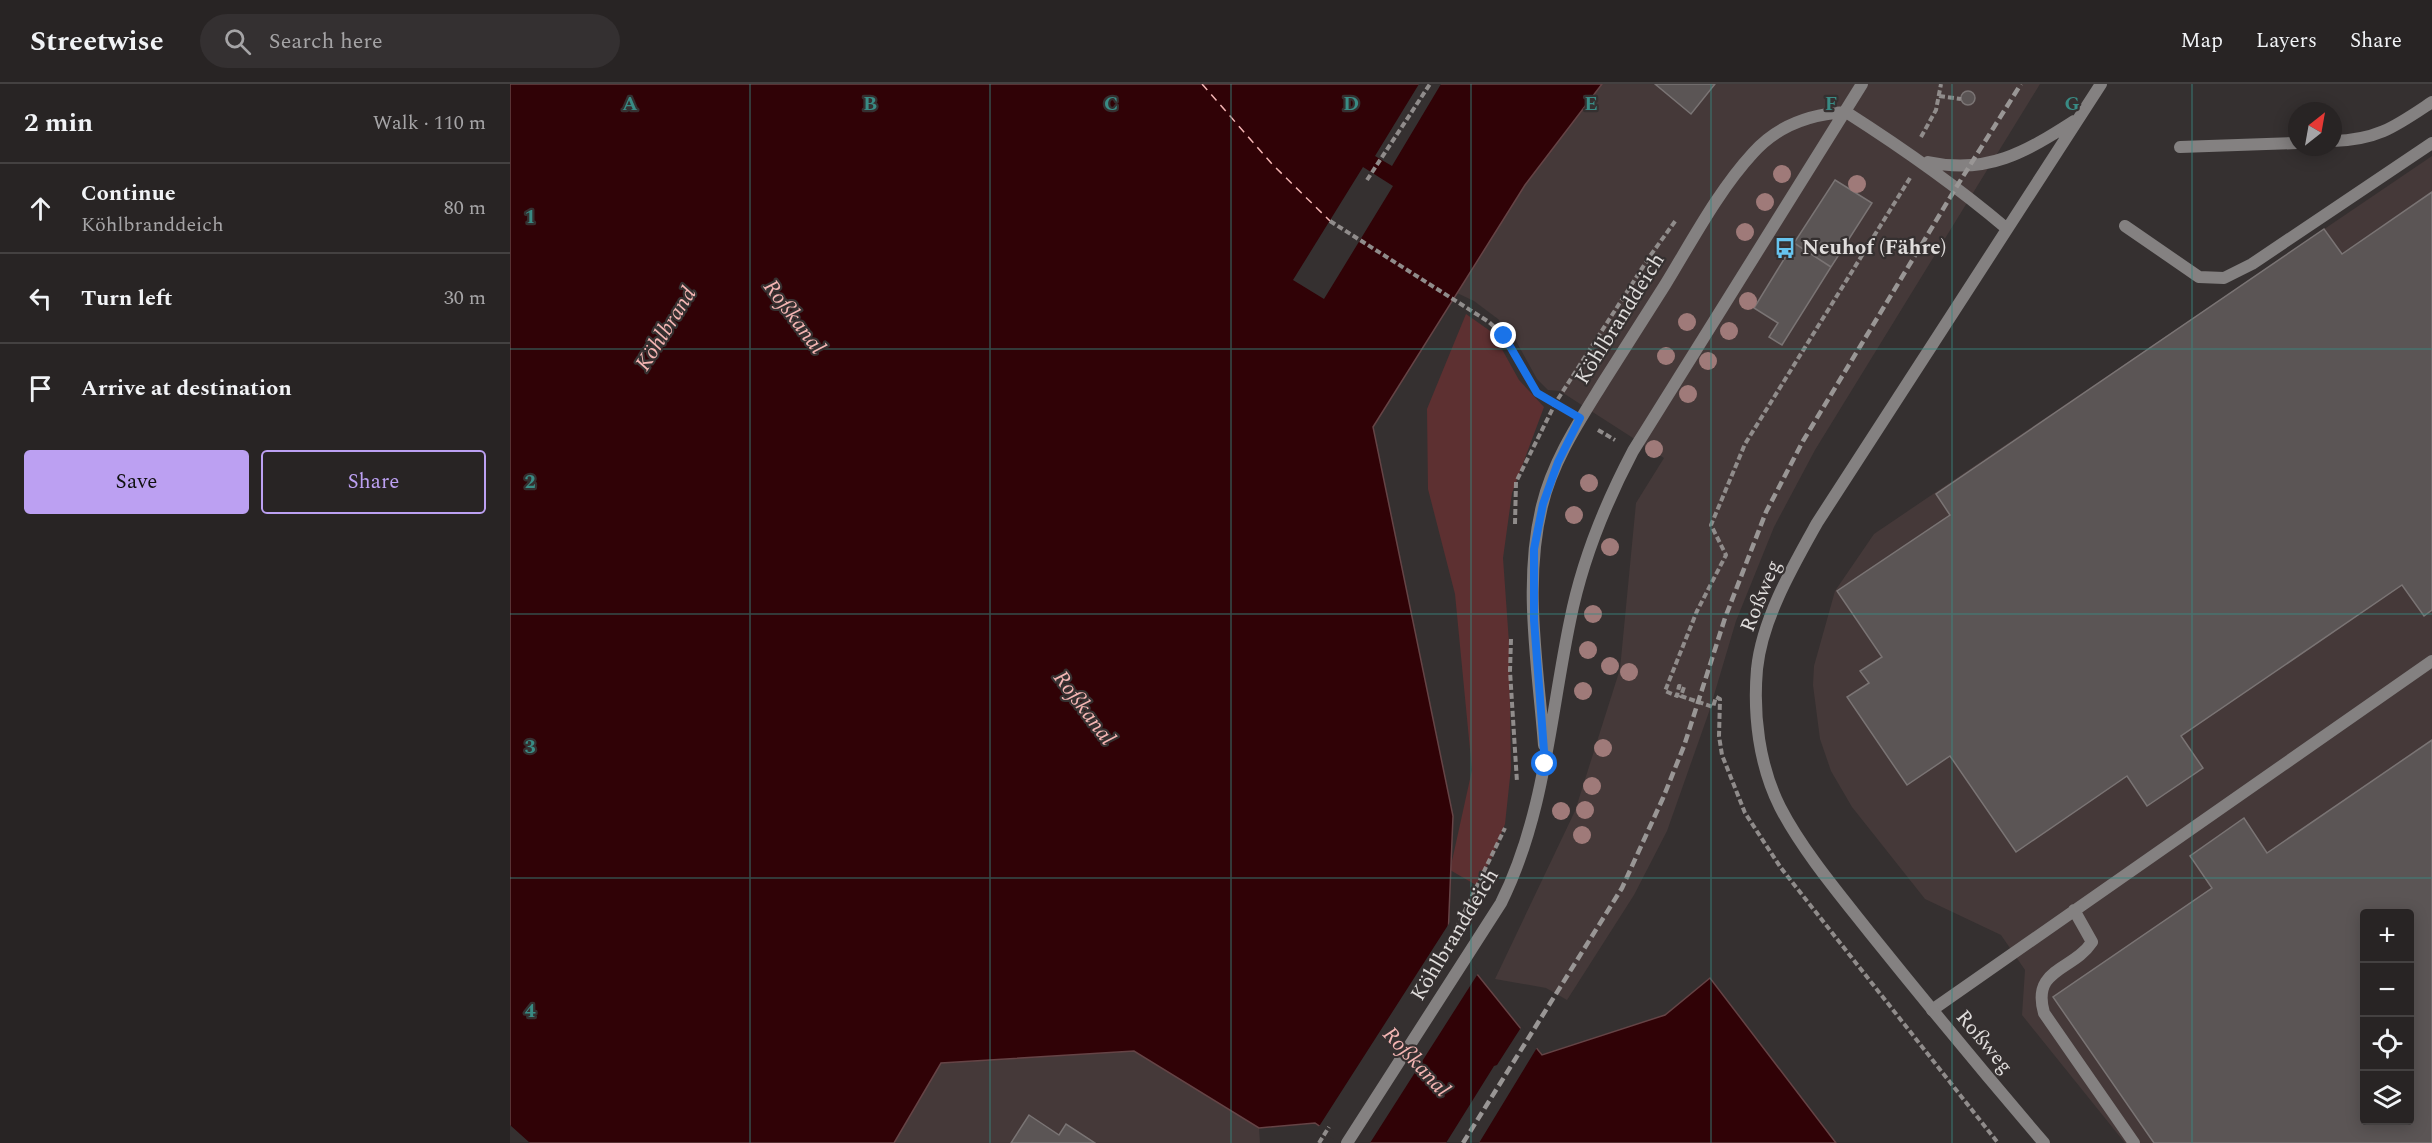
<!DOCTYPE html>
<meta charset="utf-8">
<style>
body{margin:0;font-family:Spectral,serif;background:#343031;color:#f1f3f6}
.controls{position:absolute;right:18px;bottom:18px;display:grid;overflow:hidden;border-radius:6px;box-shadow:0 3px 15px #0003}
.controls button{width:54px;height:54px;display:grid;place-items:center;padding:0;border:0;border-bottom:2px solid #444141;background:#282424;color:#f1f3f6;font:30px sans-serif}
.compass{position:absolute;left:1778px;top:18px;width:54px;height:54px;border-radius:50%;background:#282424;box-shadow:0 3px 15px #0003;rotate:31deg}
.stop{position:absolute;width:18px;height:18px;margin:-14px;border:4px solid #1a73e8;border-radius:50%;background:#fff}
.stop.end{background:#1a73e8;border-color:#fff;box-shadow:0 2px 6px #0008}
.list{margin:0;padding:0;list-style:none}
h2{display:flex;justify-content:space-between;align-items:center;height:78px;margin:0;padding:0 24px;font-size:26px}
h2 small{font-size:20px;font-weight:400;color:#a5a4a6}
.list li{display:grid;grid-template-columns:39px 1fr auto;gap:18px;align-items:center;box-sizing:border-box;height:90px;padding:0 24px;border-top:2px solid #444141}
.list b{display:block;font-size:22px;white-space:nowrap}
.list p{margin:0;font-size:20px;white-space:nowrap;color:#a5a4a6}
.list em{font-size:20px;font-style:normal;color:#a5a4a6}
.actions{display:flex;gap:12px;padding:18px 24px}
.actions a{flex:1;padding:14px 0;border:2px solid #bca0f2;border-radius:6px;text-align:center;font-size:21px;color:#bca0f2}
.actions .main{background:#bca0f2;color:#111}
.icon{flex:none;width:33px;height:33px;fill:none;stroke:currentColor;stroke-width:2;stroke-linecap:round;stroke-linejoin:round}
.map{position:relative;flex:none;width:1922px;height:1059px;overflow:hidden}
header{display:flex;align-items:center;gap:36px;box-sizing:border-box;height:84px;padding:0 30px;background:#282424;border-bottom:2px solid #444141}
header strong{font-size:28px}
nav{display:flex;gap:33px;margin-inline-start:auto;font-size:21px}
.search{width:420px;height:54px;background:#343031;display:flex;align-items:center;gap:15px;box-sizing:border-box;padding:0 21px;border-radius:33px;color:#a5a4a6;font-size:22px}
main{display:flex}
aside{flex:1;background:#282424}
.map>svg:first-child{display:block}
</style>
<header>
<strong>Streetwise</strong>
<div class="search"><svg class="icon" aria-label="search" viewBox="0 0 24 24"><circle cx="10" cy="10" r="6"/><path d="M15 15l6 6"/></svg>Search here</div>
<nav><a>Map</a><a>Layers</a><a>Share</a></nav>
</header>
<main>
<aside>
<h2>2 min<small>Walk · 110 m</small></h2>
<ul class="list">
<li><svg class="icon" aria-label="ahead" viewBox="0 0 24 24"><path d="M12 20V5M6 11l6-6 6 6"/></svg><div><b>Continue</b><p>Köhlbranddeich</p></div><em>80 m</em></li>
<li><svg class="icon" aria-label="left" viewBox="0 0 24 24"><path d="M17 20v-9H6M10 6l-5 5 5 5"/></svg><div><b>Turn left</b></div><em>30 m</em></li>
<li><svg class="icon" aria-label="arrive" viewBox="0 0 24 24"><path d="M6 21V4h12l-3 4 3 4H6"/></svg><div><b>Arrive at destination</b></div></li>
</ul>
<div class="actions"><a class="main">Save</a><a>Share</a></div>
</aside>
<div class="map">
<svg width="1922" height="1059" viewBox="0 0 1922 1059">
<rect width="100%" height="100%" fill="#353030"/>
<path fill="#453939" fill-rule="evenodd" d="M1092 0H1530L1305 366 1264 443 1226 537 1199 628 1157 747 1124 811 1057 916 1036 904 985 895 1065 727 1110 585 1126 419 1154 374 1050 307 1038 306 1027 295 1006 257 988 235 964 217 947 209 1015 101Z
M1922 72V1059H1615L1512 931 1515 886 1491 851 1415 815 1342 723 1321 687 1310 655 1303 601 1304 582 1325 507 1364 450ZM1854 830H1900V1036H1854Z
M624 967 749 1044 750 1059H384L431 979Z"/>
<path fill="#5d3031" d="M956 230 983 249 1009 296 1034 323 1002 409 993 474 999 559 1001 684 995 740 981 775 966 801 940 786 962 686 945 510 918 405 917 325Z"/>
<path fill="#300206" stroke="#654446" stroke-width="1.5" d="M0 0H1092L1015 101 863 343 943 732 938 854 1032 971 1155 931 1200 894 1326 1059H834L805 1039 749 1044 624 967 431 979 384 1059H0Z"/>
<path fill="#353030" d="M909 0H931L882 82 865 72Z
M853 83 883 102 814 215 783 196Z
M940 838 941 853 969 888 860 1059H829L808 1044Z
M1012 942 1028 962 969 1059H936L984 982 987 981Z
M0 1041 20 1059H0Z"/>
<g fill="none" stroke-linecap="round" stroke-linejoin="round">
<path stroke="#f4b5b3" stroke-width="1.5" stroke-dasharray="8 6" stroke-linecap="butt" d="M692 0 762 80 820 137"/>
</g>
<path fill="#5b5555" stroke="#7a7474" stroke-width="1.5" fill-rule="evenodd" d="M1145 0H1205L1181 30Z
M1451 14a7 7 0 1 1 14 0a7 7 0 1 1-14 0Z
M1325 96 1362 119 1321 183 1284 159Z
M1922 108V526L1914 532 1892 501 1671 652 1693 684 1637 722 1617 692 1506 768 1440 672 1397 701 1337 613 1359 599 1350 587 1372 573 1327 507 1440 431 1426 410 1814 145 1832 170Z
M1284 159 1321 183 1272 261 1259 253 1268 239 1244 224Z
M1922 656V1059H1644L1543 913 1702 804 1680 772 1734 734 1757 769ZM1854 830H1900V1036H1854Z
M519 1031 549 1051 556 1040 585 1059H501Z"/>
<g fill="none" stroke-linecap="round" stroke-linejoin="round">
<path stroke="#908c8b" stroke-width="4" stroke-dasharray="6 3" stroke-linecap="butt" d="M1429 12 1451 15
M1411 53 1426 26 1431 0
M1400 94 1235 360 1201 441 1216 471 1187 527 1155 607 1167 612 1169 602 1174 603 1171 612 1203 623 1206 613 1210 615 1209 652 1212 671 1235 729 1271 784 1488 1059
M857 96 920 0
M820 137 979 238 994 252 1027 308 1054 324
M1088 346 1105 356
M1005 440 1006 398 1046 318 1140 172 1166 136
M1001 555 1000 587 1007 698
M946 845 995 744
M809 1059 819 1043"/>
<path stroke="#848181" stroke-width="12" d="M1823 57C1868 56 1886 42 1922 18
M1670 63 1787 59
M1615 142 1689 193 1714 194 1742 180 1922 59
M1564 826 1582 858C1563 887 1521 884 1534 929L1624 1059
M1422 926 1922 577"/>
<path stroke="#848181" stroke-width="12" d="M1336 28C1394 65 1443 99 1496 144
M1418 78C1477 91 1516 68 1564 37
M1034 661C1028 583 1013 499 1032 422 1043 376 1070 336 1094 297 1114 265 1135 233 1155 201 1182 157 1208 107 1243 69 1267 42 1301 30 1336 28
M837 1059 991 819C1035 730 1040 633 1060 537 1072 476 1094 422 1123 367L1352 0
M1534 1059C1475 990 1417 920 1360 849 1330 811 1292 766 1270 723 1249 681 1243 631 1247 585 1252 535 1283 482 1307 439L1591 0"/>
<path stroke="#999695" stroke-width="4.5" stroke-dasharray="9 4.5" stroke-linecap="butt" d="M953 1059 1112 804 1153 714 1174 662 1215 534 1256 428 1293 357 1447 102 1511 0"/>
</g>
<g fill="#9f7a79">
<circle cx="1272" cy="90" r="9"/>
<circle cx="1347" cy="100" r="9"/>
<circle cx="1255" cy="118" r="9"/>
<circle cx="1235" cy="148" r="9"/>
<circle cx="1238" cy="217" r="9"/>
<circle cx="1177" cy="238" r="9"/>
<circle cx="1219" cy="247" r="9"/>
<circle cx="1156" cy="272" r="9"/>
<circle cx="1198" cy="277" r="9"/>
<circle cx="1178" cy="310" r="9"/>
<circle cx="1144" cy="365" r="9"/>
<circle cx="1079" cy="399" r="9"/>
<circle cx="1064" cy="431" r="9"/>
<circle cx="1100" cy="463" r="9"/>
<circle cx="1083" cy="530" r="9"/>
<circle cx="1078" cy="566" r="9"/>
<circle cx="1100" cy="582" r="9"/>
<circle cx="1119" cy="588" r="9"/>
<circle cx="1073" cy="607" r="9"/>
<circle cx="1093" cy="664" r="9"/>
<circle cx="1082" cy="702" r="9"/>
<circle cx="1075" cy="726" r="9"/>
<circle cx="1051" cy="727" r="9"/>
<circle cx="1072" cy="751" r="9"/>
</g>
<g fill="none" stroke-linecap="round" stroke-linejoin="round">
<path stroke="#1a73e8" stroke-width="8" d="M994 252 1027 309 1070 334 1048 378 1033 420 1024 465V536L1035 680"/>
</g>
<path fill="none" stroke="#398b84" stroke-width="1.5" stroke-opacity="0.55" d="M240 0V1059M480 0V1059M721 0V1059M961 0V1059M1201 0V1059M1442 0V1059M1682 0V1059M0 265H1922M0 530H1922M0 794H1922"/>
<defs>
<symbol id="bus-bare" viewBox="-9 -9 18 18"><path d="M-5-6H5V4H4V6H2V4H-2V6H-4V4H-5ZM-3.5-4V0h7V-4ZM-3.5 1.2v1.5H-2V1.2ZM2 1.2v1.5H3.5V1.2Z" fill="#67c4ef" stroke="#353030" stroke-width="2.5" paint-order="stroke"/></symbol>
</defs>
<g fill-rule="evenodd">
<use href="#bus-bare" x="1260" y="149" width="30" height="30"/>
</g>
<g text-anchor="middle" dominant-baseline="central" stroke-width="4.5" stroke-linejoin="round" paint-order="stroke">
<g font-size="21" font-weight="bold" fill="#e0dddc" stroke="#353030" text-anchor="start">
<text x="1292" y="164">Neuhof (Fähre)</text>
</g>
<g font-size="21" fill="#e0dddc" stroke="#353030">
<text transform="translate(1110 235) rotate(-58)">Köhlbranddeich</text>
<text transform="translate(1251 512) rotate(-68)">Roßweg</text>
<text transform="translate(945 851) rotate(-59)">Köhlbranddeich</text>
<text transform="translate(1474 958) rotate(50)">Roßweg</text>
</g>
<g font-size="22" font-style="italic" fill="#f4b5b3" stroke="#353030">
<text transform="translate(284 233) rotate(53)">Roßkanal</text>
<text transform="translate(156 245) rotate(-58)">Köhlbrand</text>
<text transform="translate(574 624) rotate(53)">Roßkanal</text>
<text transform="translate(906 978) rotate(47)">Roßkanal</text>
</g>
</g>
<g font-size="20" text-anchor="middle" font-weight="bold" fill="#398b84" stroke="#353030" stroke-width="4.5" stroke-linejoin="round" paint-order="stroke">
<text x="120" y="26">A</text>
<text x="360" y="26">B</text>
<text x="601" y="26">C</text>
<text x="841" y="26">D</text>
<text x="1081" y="26">E</text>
<text x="1321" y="26">F</text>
<text x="1562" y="26">G</text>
<text x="20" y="139">1</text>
<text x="20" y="404">2</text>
<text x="20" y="669">3</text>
<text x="20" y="933">4</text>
</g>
</svg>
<div class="controls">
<button>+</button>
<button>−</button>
<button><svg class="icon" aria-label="locate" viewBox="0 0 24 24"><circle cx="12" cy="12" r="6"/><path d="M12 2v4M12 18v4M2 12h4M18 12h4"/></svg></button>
<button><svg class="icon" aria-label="layers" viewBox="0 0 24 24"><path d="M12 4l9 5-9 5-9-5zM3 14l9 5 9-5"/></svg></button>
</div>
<svg class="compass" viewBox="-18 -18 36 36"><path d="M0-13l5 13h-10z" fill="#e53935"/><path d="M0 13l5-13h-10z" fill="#a5a4a6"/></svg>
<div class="stop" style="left:1035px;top:680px"></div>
<div class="stop end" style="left:994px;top:252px"></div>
</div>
</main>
